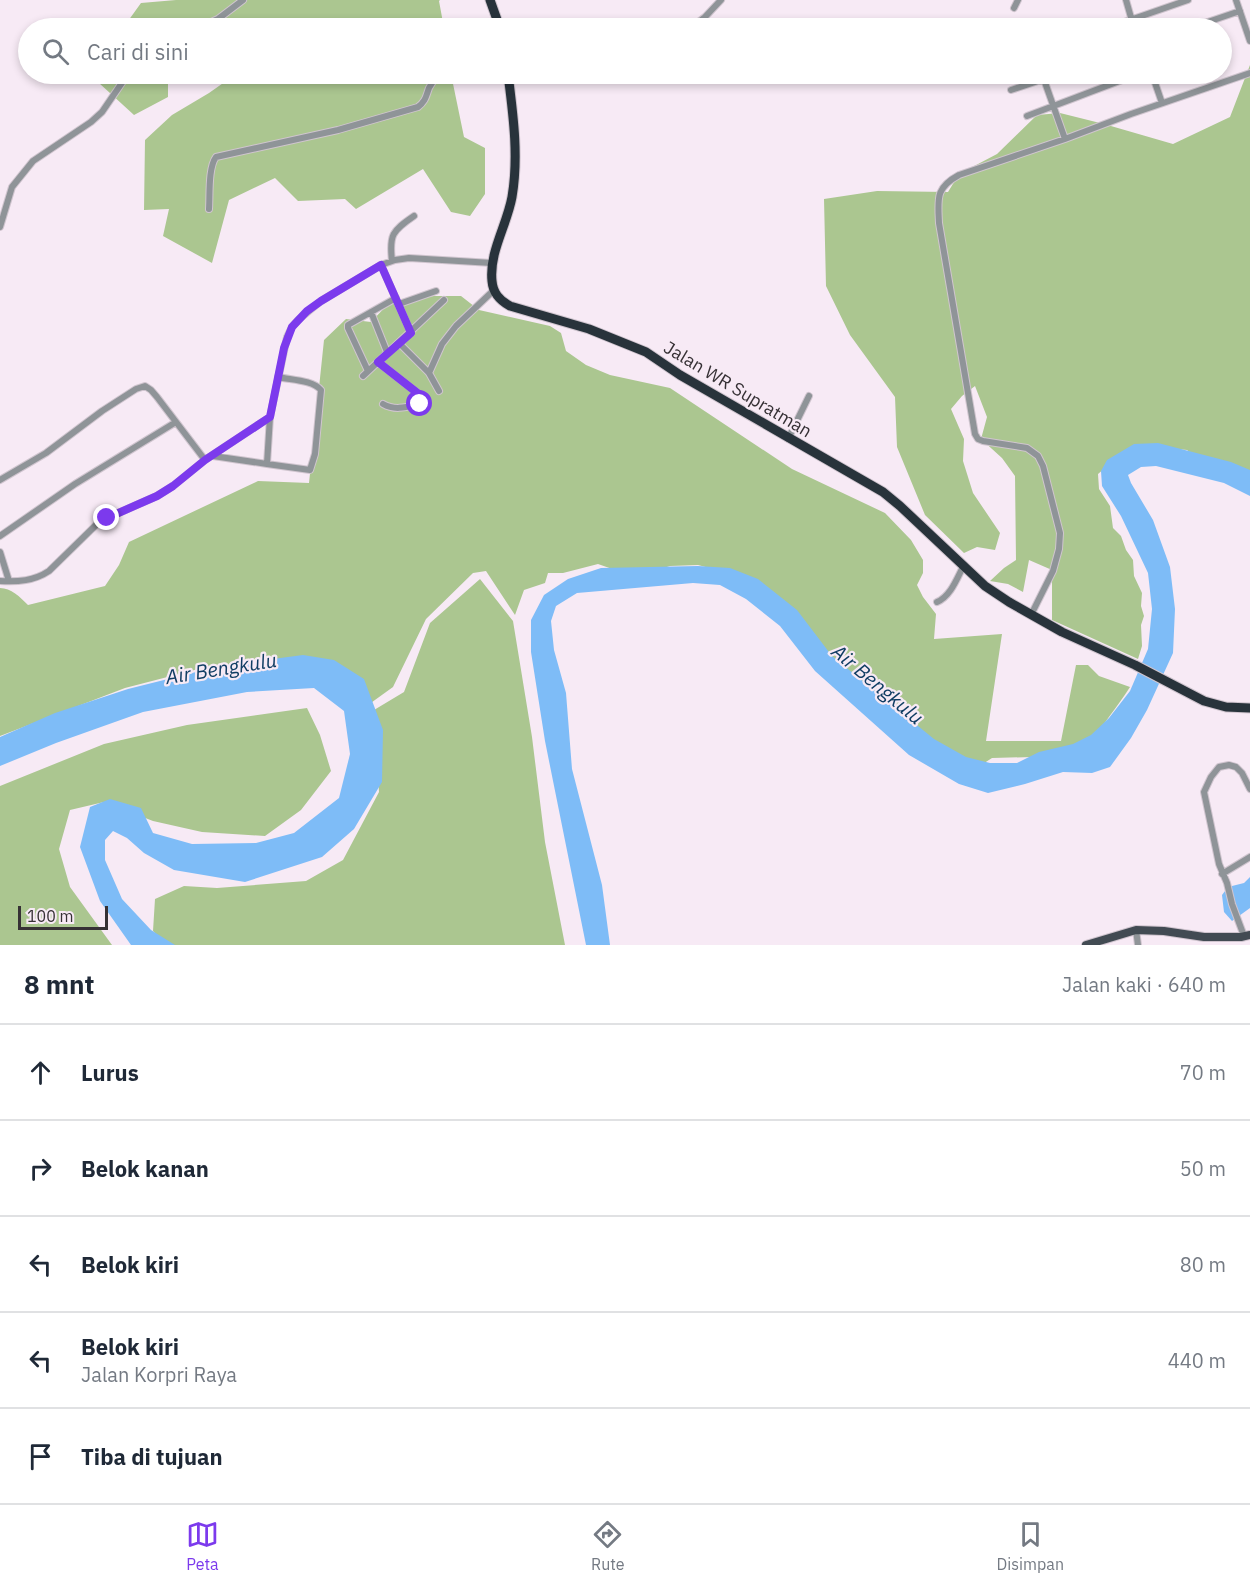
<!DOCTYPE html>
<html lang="id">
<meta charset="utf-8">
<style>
body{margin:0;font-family:"IBM Plex Sans",sans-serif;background:#f6f6f7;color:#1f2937}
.scale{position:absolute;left:18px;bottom:15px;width:90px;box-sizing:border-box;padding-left:6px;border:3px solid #363135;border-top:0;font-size:16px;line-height:21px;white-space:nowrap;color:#363135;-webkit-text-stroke:4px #f7eaf5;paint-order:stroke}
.stop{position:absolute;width:18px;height:18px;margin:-14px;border:4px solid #7c3aed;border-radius:50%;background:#fff}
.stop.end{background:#7c3aed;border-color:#fff;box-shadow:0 2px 6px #0008}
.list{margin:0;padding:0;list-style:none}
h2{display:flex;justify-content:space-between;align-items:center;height:78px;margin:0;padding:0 24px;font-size:26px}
h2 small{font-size:20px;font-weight:400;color:#747a83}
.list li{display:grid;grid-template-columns:39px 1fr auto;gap:18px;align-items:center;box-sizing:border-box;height:96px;padding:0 24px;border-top:2px solid #e0e1e3}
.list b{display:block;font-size:22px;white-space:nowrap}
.list p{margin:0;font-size:20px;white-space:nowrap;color:#747a83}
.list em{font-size:20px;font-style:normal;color:#747a83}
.icon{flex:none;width:33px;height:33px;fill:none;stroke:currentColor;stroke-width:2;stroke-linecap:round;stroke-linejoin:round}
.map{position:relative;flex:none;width:1250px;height:945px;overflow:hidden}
.search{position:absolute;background:#fff;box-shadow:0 3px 9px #0003;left:18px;right:18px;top:18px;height:66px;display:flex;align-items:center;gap:15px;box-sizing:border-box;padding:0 21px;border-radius:33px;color:#747a83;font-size:22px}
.sheet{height:558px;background:#fff}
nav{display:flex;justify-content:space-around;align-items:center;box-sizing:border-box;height:84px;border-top:2px solid #e0e1e3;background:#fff;font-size:16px;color:#747a83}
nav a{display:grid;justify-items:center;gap:3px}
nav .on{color:#7c3aed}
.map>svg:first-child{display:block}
</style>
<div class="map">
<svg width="1250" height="945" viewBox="0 0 1250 945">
<rect width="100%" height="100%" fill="#f7eaf5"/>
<path fill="#abc690" d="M176 0H440L439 1 444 28H123L141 3Z
M1250 65V477L1197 458 1187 450 1149 446 1112 462 1098 474 1099 489 1110 506 1113 528 1121 536 1126 550 1133 560 1134 576 1142 593 1141 606 1144 616 1141 625 1142 646 1138 659 1052 620V570L1029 560 1023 592 1008 584 990 581 1004 568 1016 560 1015 476 1002 458 981 439 987 417 975 386 962 396 951 409 964 439 963 461 973 493 1000 533 995 550 977 547 964 553 925 515 897 447 895 397 850 335 826 286 824 199 877 191 948 192 959 174 997 154 1037 115 1060 113 1104 124 1173 144 1230 117Z
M100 74H171L168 77V97L134 115 99 83Z
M236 74H451L464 137 485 148V194L470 216 451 212 423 169 356 209 345 199 298 201 275 178 229 200 212 263 163 236 169 209 144 210 145 140 172 115 209 93Z
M434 296H461L479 310 550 326 561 333 566 351 586 365 610 375 670 388 792 469 885 513 911 540 923 560V573L917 585 923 597 936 614 934 639 1002 634 986 741H1061L1076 665H1088L1099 676 1130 687C1118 706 1104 722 1093 741L1032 757 992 758 975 769 950 756 717 570 698 565 670 566 635 577 598 564 563 573H548L545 583 524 590 515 615 486 571 473 573 426 619 393 687 368 705 305 661 206 667 125 688 0 736V588C11 588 20 597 28 605L105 586 119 565 129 542 258 481 309 483 324 340 346 319 371 322 391 301Z
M480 579 513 621 532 737 545 842 565 945H168L153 931 155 899 184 886 217 888 306 881 343 860 379 792 374 710 404 692 430 623Z
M307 708 320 735 331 771 301 810 265 836 202 832 153 821 104 802 70 810 59 849 70 887 112 945H0V786L104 744 187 725Z"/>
<path fill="#7ebcf7" d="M1158 443 1231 462 1250 470V496L1224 483 1156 466 1141 467 1128 475 1131 483 1153 520 1170 567 1175 609 1173 653 1147 710 1131 738 1110 767 1092 773 1063 772 1025 784 988 793 959 784 909 755 815 671 780 626 746 599 720 585 693 583 577 593 556 606 551 621 554 650 566 693 572 769 602 885 610 945H586L545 741 531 652V620L544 595 568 579 601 568 698 566 730 568 758 579 797 610 832 656 934 739 966 757 990 763H1017L1039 752 1073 744 1091 735 1109 718 1130 691 1148 649 1152 609 1148 573 1121 516 1102 486 1101 471 1107 460 1134 444Z
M303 655 334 660 364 679 383 730 382 782 354 829 322 857 245 882 174 870 144 853 127 838 113 831 105 840V860L122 899 151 930 175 945H131L100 901 80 847 90 807 110 799 141 808 153 833 192 844 256 843 294 833 339 798 350 754 344 711 314 688 247 692 143 712 56 743 0 766V737L55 713 128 689 220 666Z
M1250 877V908L1232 921 1224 912 1222 895 1228 887 1244 883Z"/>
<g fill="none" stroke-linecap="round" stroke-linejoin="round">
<defs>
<path id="minor" d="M1126 0 1134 28
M1236 0 1250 41
M1014 8 1018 0
M198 28 218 19 243 0
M691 28 705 17 721 0
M1107 28 1188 0
M1190 28 1240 11
M462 74 477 76 511 74
M1042 74 1065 139
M1152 74 1162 103
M1011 90 1059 74
M1027 116 1138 74
M209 209C210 195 208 168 216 157L338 130 418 107C426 101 426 96 429 88 432 83 435 78 438 74
M0 227 12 187 33 161 91 122 102 112 128 74
M392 261C389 235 392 231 414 216
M381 265 411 333
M399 304 436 291
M371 312 387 352
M399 343 429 373 439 391
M378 362 420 395 422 400 420 404C407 407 395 411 383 404
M368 371 348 328V325L396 298
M429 373 442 344 456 326 493 291
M363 376 444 300
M788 439 809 396
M213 456 267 464 270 417
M267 464 310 470 315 454 321 390C313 380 291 380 278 377
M0 480 46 453 102 411 136 389 145 386 151 390 157 397 205 460
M0 536 75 484 176 422
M0 552 9 581
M0 581C18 582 34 581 49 571L96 525 107 518 157 496 173 486 205 460 270 417 287 337 292 327 298 320 321 301 381 265 395 260 409 258 492 263
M937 602C951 596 957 578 964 565
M1031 615 1053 571 1059 549 1060 533 1043 466 1038 456 1027 448 983 441 978 439 975 434 939 223C938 199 935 188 959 175L1065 139 1131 114 1250 73
M1222 874 1250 857
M1136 930 1138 945
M1244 936 1232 904 1227 883 1219 864 1204 792 1211 777 1219 767 1229 765 1236 767 1242 773 1250 789"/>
<path id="major" d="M1086 945 1136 930 1164 931 1204 937H1241L1250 935"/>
<path id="highway" d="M490 0 500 28
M508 74C513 114 519 156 512 197 507 225 489 252 492 281 493 293 499 300 510 306L589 329 646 352 680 375 883 492 900 506 985 586 1009 602 1062 632 1135 665 1204 701 1226 707 1250 708"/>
</defs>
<use href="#minor" stroke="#d0c5cf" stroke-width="8"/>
<use href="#major" stroke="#d0c5cf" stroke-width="10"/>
<use href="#highway" stroke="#d0c5cf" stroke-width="11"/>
<use href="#minor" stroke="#8f9498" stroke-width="6"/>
<use href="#major" stroke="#424b53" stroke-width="8"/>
<use href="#highway" stroke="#28333b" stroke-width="9"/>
</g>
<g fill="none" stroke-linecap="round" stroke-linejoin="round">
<path stroke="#7c3aed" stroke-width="8" d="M107 518 157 496 173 486 205 460 270 417 284 348 292 327 307 311 321 301 381 265 411 333 378 362 420 395 422 400 420 404"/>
</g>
<g text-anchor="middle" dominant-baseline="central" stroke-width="4.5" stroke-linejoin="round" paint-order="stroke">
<g font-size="18" fill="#363135" stroke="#f7eaf5">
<text transform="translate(738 389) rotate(31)">Jalan WR Supratman</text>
</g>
<g font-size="20" font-style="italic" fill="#103d63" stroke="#f7eaf5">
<text transform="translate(221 668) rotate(-9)">Air Bengkulu</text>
<text transform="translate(878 684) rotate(40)">Air Bengkulu</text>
</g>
</g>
</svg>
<div class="scale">100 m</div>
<div class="stop" style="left:420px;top:404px"></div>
<div class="stop end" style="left:107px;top:518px"></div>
<div class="search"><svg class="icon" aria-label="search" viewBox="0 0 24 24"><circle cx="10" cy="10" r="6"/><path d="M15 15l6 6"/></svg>Cari di sini</div>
</div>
<section class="sheet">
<h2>8 mnt<small>Jalan kaki · 640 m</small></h2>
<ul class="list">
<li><svg class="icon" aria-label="ahead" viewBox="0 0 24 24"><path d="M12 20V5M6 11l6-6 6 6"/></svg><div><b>Lurus</b></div><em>70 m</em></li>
<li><svg class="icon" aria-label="right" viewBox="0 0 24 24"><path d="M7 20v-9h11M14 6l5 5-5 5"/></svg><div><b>Belok kanan</b></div><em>50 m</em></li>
<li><svg class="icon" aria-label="left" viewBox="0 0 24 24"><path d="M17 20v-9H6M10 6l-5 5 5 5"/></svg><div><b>Belok kiri</b></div><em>80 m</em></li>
<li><svg class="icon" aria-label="left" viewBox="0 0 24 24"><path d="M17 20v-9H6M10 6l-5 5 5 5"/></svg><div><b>Belok kiri</b><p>Jalan Korpri Raya</p></div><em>440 m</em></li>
<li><svg class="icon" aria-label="arrive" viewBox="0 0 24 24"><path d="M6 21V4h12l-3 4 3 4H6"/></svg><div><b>Tiba di tujuan</b></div></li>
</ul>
</section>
<nav>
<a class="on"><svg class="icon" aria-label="map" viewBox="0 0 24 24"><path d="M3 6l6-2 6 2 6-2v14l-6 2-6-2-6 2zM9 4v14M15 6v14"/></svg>Peta</a>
<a><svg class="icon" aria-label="directions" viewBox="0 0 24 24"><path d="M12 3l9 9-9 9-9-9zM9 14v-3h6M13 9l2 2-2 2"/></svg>Rute</a>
<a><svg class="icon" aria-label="saved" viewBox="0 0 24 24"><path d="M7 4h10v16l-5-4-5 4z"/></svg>Disimpan</a>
</nav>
